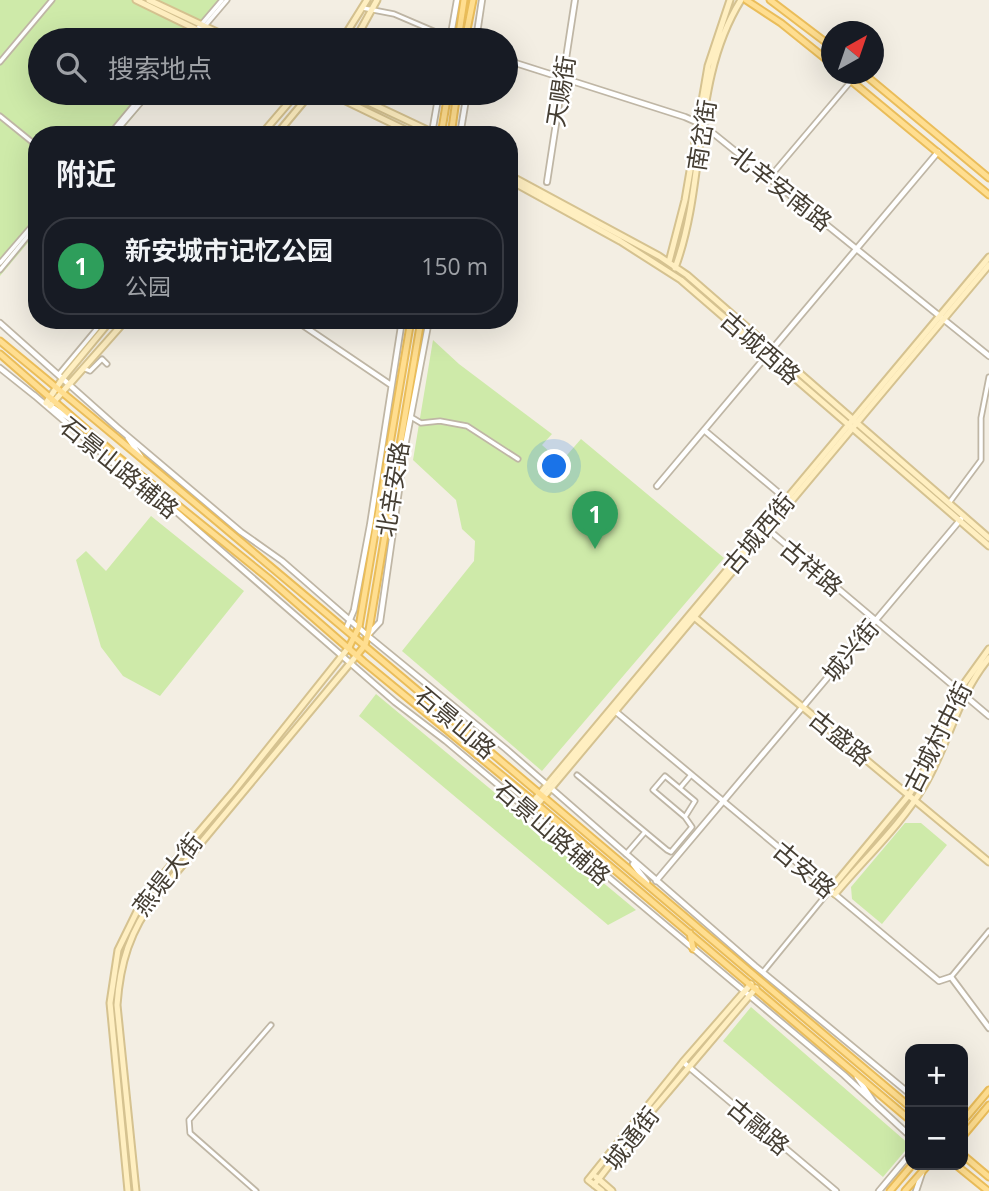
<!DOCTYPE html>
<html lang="zh">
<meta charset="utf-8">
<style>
body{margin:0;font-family:"Open Sans","Noto Sans SC",sans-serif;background:#20242c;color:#f1f3f6}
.controls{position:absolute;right:21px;bottom:21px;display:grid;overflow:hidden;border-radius:14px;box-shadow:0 7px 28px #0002}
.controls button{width:63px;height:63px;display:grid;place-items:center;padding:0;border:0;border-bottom:2px solid #363941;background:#171b24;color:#f1f3f6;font:35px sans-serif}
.compass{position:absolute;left:821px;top:21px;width:63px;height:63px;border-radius:50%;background:#171b24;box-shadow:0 7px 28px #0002;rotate:40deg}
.you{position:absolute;left:555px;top:467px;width:24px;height:24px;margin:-18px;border:5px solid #fff;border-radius:50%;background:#1a73e8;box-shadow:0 0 0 10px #1a73e833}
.badge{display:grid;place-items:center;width:46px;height:46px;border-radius:50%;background:#1a73e8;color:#fff;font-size:23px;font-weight:700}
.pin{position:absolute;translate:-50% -58px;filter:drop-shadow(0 2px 4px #0008)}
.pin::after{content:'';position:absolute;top:37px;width:24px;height:21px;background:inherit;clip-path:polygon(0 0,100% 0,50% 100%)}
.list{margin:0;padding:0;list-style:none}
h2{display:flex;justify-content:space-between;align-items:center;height:91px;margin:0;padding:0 28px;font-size:30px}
h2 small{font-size:23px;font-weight:400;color:#9ea1a6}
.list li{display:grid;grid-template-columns:46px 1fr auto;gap:21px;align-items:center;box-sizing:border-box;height:98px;margin:0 14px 14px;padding:0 14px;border:2px solid #363941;border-radius:28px}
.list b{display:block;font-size:26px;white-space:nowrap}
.list p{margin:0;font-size:23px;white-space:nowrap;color:#9ea1a6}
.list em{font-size:23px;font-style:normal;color:#9ea1a6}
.icon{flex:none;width:38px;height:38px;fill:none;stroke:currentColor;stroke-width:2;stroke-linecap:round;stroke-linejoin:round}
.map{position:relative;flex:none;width:989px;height:1191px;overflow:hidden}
.search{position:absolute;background:#171b24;box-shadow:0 7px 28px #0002;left:28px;top:28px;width:490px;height:77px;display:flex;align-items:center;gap:18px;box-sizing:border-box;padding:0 24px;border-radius:38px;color:#9ea1a6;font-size:26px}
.panel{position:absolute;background:#171b24;box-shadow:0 7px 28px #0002;left:28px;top:126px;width:490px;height:203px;border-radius:28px}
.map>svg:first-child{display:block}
</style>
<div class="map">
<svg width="989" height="1191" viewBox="0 0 989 1191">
<rect width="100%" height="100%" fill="#f3eee3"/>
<path fill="#ceeaa9" d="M0 0H230L197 40H40V93H153L118 135H37V232L0 276Z
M433 340 459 364 552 434 542 445 561 462 581 439 724 558 542 771 402 651 474 561 475 541 462 529 456 500 413 460Z
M151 516 244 591 160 696 123 676 101 647 76 560 86 551 106 571Z
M376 694 636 910 608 925 359 716Z
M905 823H921L947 845 882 924 852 899 851 887Z
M751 1007 910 1145 883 1177 723 1041Z"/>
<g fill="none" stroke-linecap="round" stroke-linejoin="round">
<defs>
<path id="minor" d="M363 8 394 14 450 38
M188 40 222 0
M193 40 227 0
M0 62 52 0
M0 116 37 146
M109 135 144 93
M113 135 149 93
M769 178 857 74
M0 263 37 220
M0 270 37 225
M171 320H177
M83 368 90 371 102 359 107 364
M59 374 104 320
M411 417 421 423 440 421 467 426 518 459
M949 503 981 460V418L989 377
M577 775 667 850 671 852 692 827 685 817
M665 776 695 801 685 817 653 790Z
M680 788 691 775
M626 854 645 832
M763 972 830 890
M951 977 989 931
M256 1191 190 1133 189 1120 271 1025"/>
<path id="tertiary" d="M450 40 457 0
M476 40 482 0
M506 60 685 117 703 125 989 356
M432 133 439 93
M460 135 467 93
M547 182 575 0
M295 320 391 385
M0 323 119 429
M0 368 35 396
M34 395 119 468 157 495 395 702 446 741 844 1075 910 1136
M48 404 73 421
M118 428 241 532 282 561 368 636 506 749 755 966 910 1094
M704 430 786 499
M128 438 141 457
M657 486 938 152
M765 527 989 716
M346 629 354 610 370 525 402 320
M368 635 380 622 406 441 429 320
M432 692 444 711
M615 711 939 981 951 977 989 1028
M633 864 647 882
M656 881 961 519
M683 1062 836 1191
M857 1077 873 1101
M879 1191 910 1154
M916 1191 922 1173"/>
<path id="secondary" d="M136 0 218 40
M149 0 234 40
M342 40 367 0
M355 40 377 0
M329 93 416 135
M349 93 438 135
M261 135 297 93
M276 135 311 93
M509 175 659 256 687 275 989 538
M509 180 620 241 681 280 989 546
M669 262 685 200 708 66 730 0
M675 268C707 182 691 80 741 0
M46 403 63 378 111 320
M50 406 126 320
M693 616 989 862
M527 809 989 257
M531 812 989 265
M830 890 909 795 933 756 958 692 989 649
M835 894C864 859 901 825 924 786 949 744 957 696 989 658
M596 1177 612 1191
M594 1185 640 1125 756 988
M128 1191 110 1003 118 950 144 897 234 791 349 647
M136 1191 117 1005C120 963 130 930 156 897L357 655
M602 1191 588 1180 683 1062 751 984"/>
<path id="primary" d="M746 0 781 23 832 64
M770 0 832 47
M458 40 464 0
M465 40 473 0
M843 74 989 195
M864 74 989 178
M441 135 448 93
M451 135 457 93
M0 341C306 593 607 852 910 1107
M0 354 117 456 268 578 364 662 533 801 910 1120
M349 647 359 627 411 320
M357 655 365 645 369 630 421 320
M690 933 693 949
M963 1121 989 1090
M963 1136 989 1105
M963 1155 989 1177
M956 1165 988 1191
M890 1191 912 1165
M905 1191 928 1165"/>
</defs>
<use href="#minor" stroke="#bfb6a5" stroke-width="7"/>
<use href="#tertiary" stroke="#bfb6a5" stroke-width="8"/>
<use href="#secondary" stroke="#d5c290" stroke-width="9"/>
<use href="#primary" stroke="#eabd5a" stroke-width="9"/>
<use href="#minor" stroke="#fff" stroke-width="3.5"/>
<use href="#tertiary" stroke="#fff" stroke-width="4.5"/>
<use href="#secondary" stroke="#ffefc1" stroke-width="5"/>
<use href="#primary" stroke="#ffde90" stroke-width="5"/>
</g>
<g text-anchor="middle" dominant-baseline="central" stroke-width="5" stroke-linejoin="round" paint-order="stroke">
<g font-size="24" fill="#453e33" stroke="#fff">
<text transform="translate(560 91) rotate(-81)">天赐街</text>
<text transform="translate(701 135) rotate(-81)">南岔街</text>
<text transform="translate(782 188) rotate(38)">北辛安南路</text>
<text transform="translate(761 347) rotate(41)">古城西路</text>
<text transform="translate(120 467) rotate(39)">石景山路辅路</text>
<text transform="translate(392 489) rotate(-81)">北辛安路</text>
<text transform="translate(758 533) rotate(-50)">古城西街</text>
<text transform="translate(812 567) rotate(40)">古祥路</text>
<text transform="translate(850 650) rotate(-50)">城兴街</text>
<text transform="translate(456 722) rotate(40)">石景山路</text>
<text transform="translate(841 737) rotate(39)">古盛路</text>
<text transform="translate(937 737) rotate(-63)">古城村中街</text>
<text transform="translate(553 832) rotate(41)">石景山路辅路</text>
<text transform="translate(805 869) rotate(40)">古安路</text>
<text transform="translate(167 874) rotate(-52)">燕堤大街</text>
<text transform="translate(759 1126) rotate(40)">古融路</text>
<text transform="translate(631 1138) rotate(-52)">城通街</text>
</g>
</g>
</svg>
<div class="controls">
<button>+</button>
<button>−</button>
</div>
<svg class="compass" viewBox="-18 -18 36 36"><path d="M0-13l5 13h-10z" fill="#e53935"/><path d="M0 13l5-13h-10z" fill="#9ea1a6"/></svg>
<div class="you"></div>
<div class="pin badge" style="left:595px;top:549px;background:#2e9e5b">1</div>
<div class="search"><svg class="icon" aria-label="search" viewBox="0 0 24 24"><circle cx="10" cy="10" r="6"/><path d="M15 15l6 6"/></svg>搜索地点</div>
<section class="panel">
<h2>附近<small></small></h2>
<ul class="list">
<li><span class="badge" style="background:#2e9e5b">1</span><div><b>新安城市记忆公园</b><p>公园</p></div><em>150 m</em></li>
</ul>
</section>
</div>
